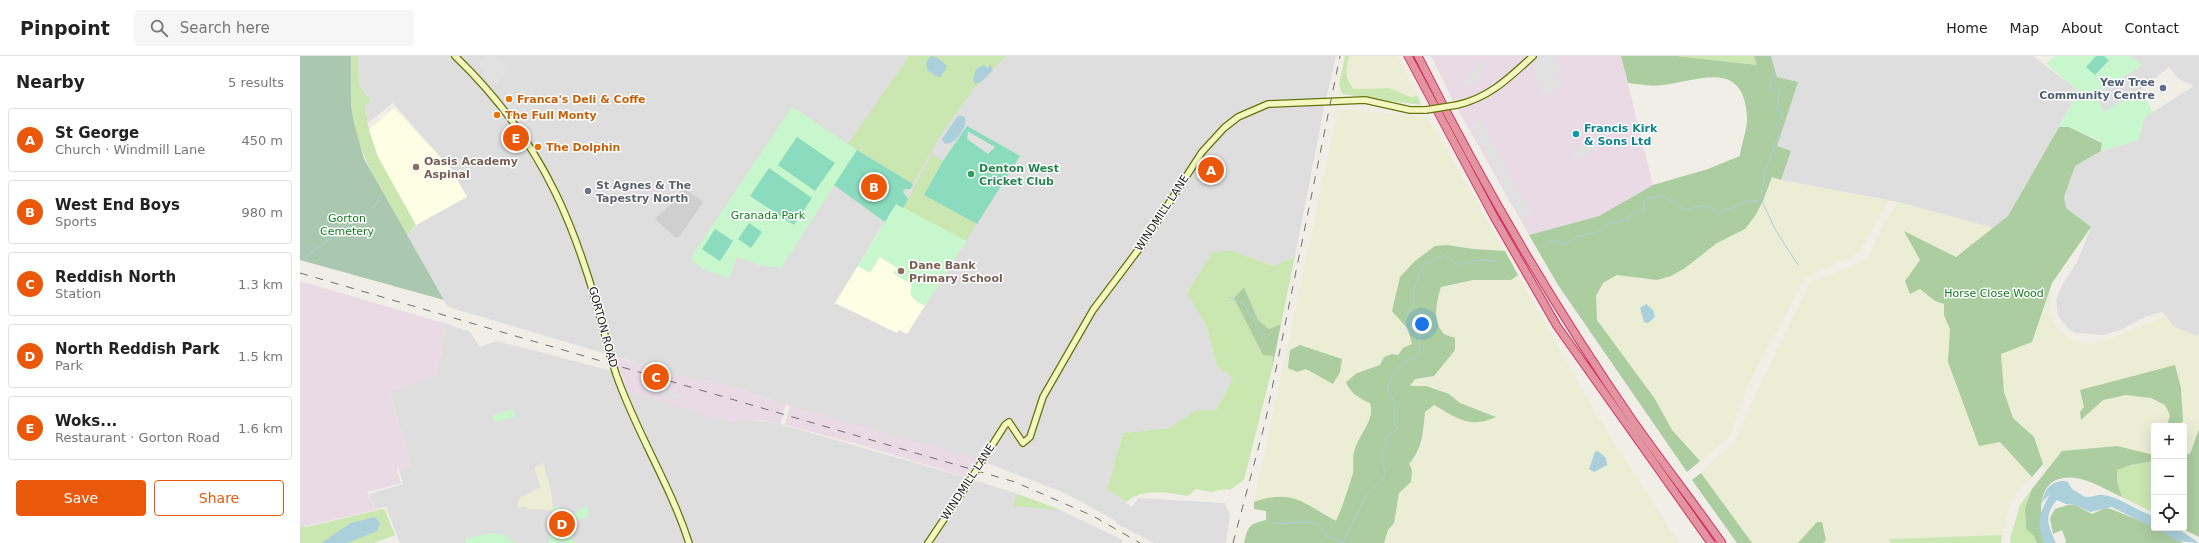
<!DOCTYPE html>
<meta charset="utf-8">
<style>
body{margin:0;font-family:"DejaVu Sans",sans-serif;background:#f6f6f6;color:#222}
.controls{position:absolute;right:12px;bottom:12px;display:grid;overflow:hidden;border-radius:4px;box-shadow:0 4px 16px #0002}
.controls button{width:36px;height:36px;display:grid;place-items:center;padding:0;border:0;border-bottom:1px solid #e0e0e0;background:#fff;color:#222;font:20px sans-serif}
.you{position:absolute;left:1122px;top:268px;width:14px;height:14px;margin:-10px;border:3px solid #fff;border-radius:50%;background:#1a73e8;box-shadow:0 0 0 6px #1a73e833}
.badge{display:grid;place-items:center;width:26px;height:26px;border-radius:50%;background:#ea580c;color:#fff;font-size:13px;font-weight:700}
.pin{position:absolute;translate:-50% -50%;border:2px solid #fff;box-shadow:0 1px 4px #0006}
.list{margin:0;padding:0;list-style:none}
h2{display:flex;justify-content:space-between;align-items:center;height:52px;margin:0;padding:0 16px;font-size:17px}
h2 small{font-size:13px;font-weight:400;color:#767676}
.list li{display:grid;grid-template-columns:26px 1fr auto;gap:12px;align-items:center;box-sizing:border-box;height:64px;margin:0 8px 8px;padding:0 8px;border:1px solid #e0e0e0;border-radius:4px}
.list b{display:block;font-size:15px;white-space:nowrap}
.list p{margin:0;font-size:13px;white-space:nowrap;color:#767676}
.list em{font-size:13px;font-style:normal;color:#767676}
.actions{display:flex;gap:8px;padding:12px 16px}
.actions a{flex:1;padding:9px 0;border:1px solid #ea580c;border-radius:4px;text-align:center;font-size:14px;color:#ea580c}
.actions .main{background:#ea580c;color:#fff}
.icon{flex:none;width:22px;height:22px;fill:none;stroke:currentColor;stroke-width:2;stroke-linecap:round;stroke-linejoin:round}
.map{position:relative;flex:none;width:1899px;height:487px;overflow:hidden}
header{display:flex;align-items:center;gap:24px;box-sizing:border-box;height:56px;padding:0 20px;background:#fff;border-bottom:1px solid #e0e0e0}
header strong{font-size:19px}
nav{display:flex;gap:22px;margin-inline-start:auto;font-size:14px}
.search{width:280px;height:36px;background:#f6f6f6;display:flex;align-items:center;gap:10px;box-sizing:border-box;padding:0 14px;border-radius:4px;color:#767676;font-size:15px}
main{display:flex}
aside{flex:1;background:#fff}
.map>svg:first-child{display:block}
</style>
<header>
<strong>Pinpoint</strong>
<div class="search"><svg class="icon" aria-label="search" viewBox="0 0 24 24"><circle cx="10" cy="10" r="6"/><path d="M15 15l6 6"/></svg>Search here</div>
<nav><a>Home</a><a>Map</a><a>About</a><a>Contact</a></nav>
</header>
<main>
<aside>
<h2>Nearby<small>5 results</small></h2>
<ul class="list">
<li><span class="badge">A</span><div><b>St George</b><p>Church · Windmill Lane</p></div><em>450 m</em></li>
<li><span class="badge">B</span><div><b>West End Boys</b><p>Sports</p></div><em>980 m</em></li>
<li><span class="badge">C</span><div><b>Reddish North</b><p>Station</p></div><em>1.3 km</em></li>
<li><span class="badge">D</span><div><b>North Reddish Park</b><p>Park</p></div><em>1.5 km</em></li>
<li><span class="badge">E</span><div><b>Woks...</b><p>Restaurant · Gorton Road</p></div><em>1.6 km</em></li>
</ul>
<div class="actions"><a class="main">Save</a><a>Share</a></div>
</aside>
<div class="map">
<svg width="1899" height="487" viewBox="0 0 1899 487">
<rect width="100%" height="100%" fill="#f1eee8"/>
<path fill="#dfdede" d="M58 0H1036L1024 52 995 200 974 210 929 194 887 236 907 272 916 309 933 322 916 354H896L869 372 823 377 807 433 832 451 838 442 925 447 930 459 926 487H854L817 468 816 465 767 438 685 406 486 349 427 329 381 320 148 251 107 179 118 168 166 141 152 114 93 47 68 67 65 49 71 44 59 30Z
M1471 0H1733L1779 35 1708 160 1693 172 1598 146 1481 124 1491 95 1477 90 1497 26 1477 21Z
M1829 0H1899V278L1897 280 1874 271 1862 256 1845 261 1820 274 1804 279 1776 277 1769 273 1758 260 1756 244 1762 229 1777 206 1791 171 1766 152 1764 141 1775 110 1801 95 1838 84 1845 61 1894 30 1879 23 1869 11 1841 34 1804 57 1795 38 1841 10 1839 6Z
M147 268 170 276 180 291 197 285 320 317 328 335 364 345 453 364 480 368 671 423 718 438 714 450 758 453 823 484 821 487H100L86 451 75 453 69 438 103 428 99 414 111 410 90 336 136 319Z"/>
<path fill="#e9dae6" d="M1131 0H1321L1353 129 1299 160 1229 179 1152 43Z
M0 225 147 268 136 319 90 337 111 410 97 414 101 427 67 436 75 454 6 470H0Z
M315 301 381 320 427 329 486 349 480 368 461 364 432 367 328 335Z
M490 350 650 395 680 404 669 422 558 388 489 370 485 368Z"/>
<path fill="#fdfee4" d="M94 52 152 114 167 141 116 169 81 108 69 74Z
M596 148 666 185 607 278 599 274 597 277 535 247Z"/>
<path fill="#cfcfcf" d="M383 131 403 146 380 180 376 182 355 163 370 149Z"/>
<path fill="#ebeed5" d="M1049 0H1098L1118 40 1110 41 1089 32 1054 33 1049 28 1046 14Z
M1038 53 1125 61 1130 65 1205 195 1173 193 1147 189 1135 190 1122 200 1092 255 1108 273 1112 288 1080 309 1057 317 1048 331 1060 343 1070 347 1072 354 1066 372 1054 396 1053 416 1043 450 1036 465 1004 445 964 443 954 446Z
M1472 121 1488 126 1589 144 1559 197 1505 222 1449 327 1431 377 1427 383 1400 405 1372 374 1355 343 1297 264 1296 240 1303 227 1317 219H1327L1341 223 1371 220 1385 212 1417 187 1436 178 1455 160 1466 140Z
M1598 146 1693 172 1655 201 1605 176 1620 204V233L1635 245 1644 248V259L1650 273 1648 306 1655 321 1700 386 1732 421 1719 434 1710 448 1702 479 1590 483V487H1523L1526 484 1518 466 1498 487H1452L1401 417 1433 387 1509 227 1561 206 1570 199 1584 166Z
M1218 219 1298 361 1379 487H1084L1088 474 1094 467 1099 437 1111 425 1109 408 1117 400 1123 384 1125 356 1134 349 1159 363 1195 361 1160 347 1149 338 1126 330H1110L1115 323 1134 320 1155 294 1140 274 1137 265 1136 249 1141 231 1173 224H1211Z
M1750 235 1751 258 1757 273 1774 285 1791 287 1804 285 1866 260 1874 271 1897 280 1899 278V373L1890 398H1884V370H1854V399L1762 395 1745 416 1734 381 1713 362 1704 336 1701 298 1732 286Z
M243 407 251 434 253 454 229 453 222 450 220 452 218 450V446L221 441 241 431 234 412Z"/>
<path fill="#cae7b1" d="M51 0H58L59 30 71 44 65 50 69 74 77 99 116 169 107 179C86 143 63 108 54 68 49 46 51 22 51 0Z
M609 0H706L672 35 638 83 613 128 548 88Z
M1045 0H1049C1046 12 1044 23 1054 33L1089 32 1110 41 1118 40 1121 49 1042 38 1039 28Z
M1376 0H1454L1458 9Z
M632 98 643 105 624 139 677 168 666 185 603 152Z
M929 194 974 210 995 200 981 268 969 273 958 264 944 231 934 242 973 300 972 313 944 424 930 434 924 433 911 436 896 433 888 440C868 436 843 432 826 446L807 433 823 377 869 372 896 354H916L933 322 916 309 907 272 887 237 912 197Z
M1854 405V457L1822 441 1817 426V414L1831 409Z
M1732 433 1725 452 1726 473 1734 480 1737 487H1711L1710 483 1720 449Z
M718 438 758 453 757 454 713 450Z
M82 453 85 454 95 479 74 487H0V470L7 471Z
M1702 479 1701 487H1590V483Z"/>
<path fill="#abcd9f" d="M1321 0H1376L1457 9 1454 0H1471L1477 21 1498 26 1477 90 1491 95 1481 124 1472 121 1463 145 1455 160 1445 173 1417 187 1385 212 1371 220 1357 224 1317 219 1303 227 1296 240 1297 264 1355 343 1372 374 1400 405 1387 416 1258 229 1229 179 1299 160 1353 129 1408 113 1440 100C1441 87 1448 73 1447 61 1444 2 1399 25 1362 29 1351 31 1339 28 1328 27Z
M1759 71H1769L1802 87 1801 95 1775 110 1764 141 1766 152 1791 171 1752 227 1732 286 1701 298 1704 336 1713 362 1734 381 1743 408 1732 421 1700 386 1679 390 1648 306 1650 273 1644 259V248L1635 245 1620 233 1610 238 1605 225 1620 204 1604 175 1656 201 1708 160Z
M1147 189 1173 193 1205 195 1218 219 1211 224H1173L1141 231C1136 246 1132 265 1144 278L1155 282V294L1134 320 1115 323 1110 330H1126L1149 338 1160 347 1196 361C1169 373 1157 362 1134 349L1125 356C1123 376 1123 392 1109 408L1112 414 1111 426 1099 437 1094 467 1088 474 1084 487H944C948 470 949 468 966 464V455L954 453V446C994 432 1004 448 1036 465 1043 450 1048 433 1053 417 1054 410 1052 403 1054 396 1058 379 1076 364 1070 347 1060 343 1050 337 1046 326L1057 317 1080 309 1084 301 1092 298 1098 299 1103 292 1112 288 1108 273 1092 255 1100 221 1115 205 1135 190Z
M944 231 958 264 969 273 981 268 972 313 973 300 963 299 934 242Z
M1000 289 1042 303 1040 316 1033 328 1006 313 997 316 988 312 990 294Z
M1875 309 1881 332 1883 365 1878 370H1867L1870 359 1865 349 1851 342 1826 339 1803 344 1781 364 1780 356 1784 351 1780 334Z
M1899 373V481L1881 472H1884V398H1890Z
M1817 390 1854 399V405L1831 409 1817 414V426L1822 441C1808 435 1791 424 1776 422 1734 417 1739 459 1745 487H1737L1734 480 1726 473 1725 452 1732 433 1762 395Z
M1401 417 1452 487H1437L1392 424Z
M1768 449H1775L1792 458 1805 452 1811 453 1848 468 1883 487H1765L1766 485 1762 474 1753 478 1750 462 1755 453Z
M1517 466H1522L1526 484 1523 487H1498Z"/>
<path fill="#aac8af" d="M0 0H51V49L54 67 64 103 144 244 0 204Z"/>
<path fill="#c8f7cd" d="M1755 0H1829L1839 6 1841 10 1795 38 1804 56 1841 34 1853 56 1845 61 1838 84 1801 95 1802 87 1799 84 1769 71H1759L1779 35 1746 8Z
M492 51 557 94 481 212 459 209 437 201 429 222 403 213 390 203Z
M596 148 666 185 625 250C616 245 607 241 612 229L593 217 597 212 580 201 570 217 558 210Z
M212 353 216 360 196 366 191 360Z
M253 450 264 455 269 461 286 450 289 453 287 461 274 465 271 475 273 487H249Z
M190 477 204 479 215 487H166L165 483Z"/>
<path fill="#8bdbbe" d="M1796 0H1804L1809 4 1795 19 1786 11Z
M667 70 720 100 677 168 624 139 643 105Z
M497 81 535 107 515 135 478 109Z
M557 94 613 128 611 133H605L603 136 608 143 603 152 596 148 585 166 534 129Z
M469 112 512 142 494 169 450 140Z
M449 167 462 176 451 192 438 183Z
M415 173 433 185 420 205 402 193Z"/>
<path fill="#e1e1e1" d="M184 0H194L206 11 204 14 206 16 196 28 193 26 191 28 183 20 185 13 179 7Z
M1246 0H1254L1261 12 1255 16 1263 31 1243 39 1235 17 1237 16 1235 5Z
M1184 5 1188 9 1173 27 1171 25 1167 30 1162 25 1179 6 1181 8Z
M1181 64 1232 158 1222 164 1171 70Z
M668 76H669L695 91 688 98 667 83Z
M1294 86 1297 92 1275 103 1272 96Z
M361 329 373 333 372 337 380 339 379 344 348 334 349 330 360 332Z"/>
<path fill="#abcfdb" d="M631 0 638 2 647 10 641 21H638L628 15 626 7Z
M684 9 687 12 690 9 693 14 682 25 675 28 673 24 676 13Z
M658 60H663L665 62C668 71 654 91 644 87L642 83Z
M1346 248 1353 254 1355 261 1348 267 1344 266 1340 252Z
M1298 395 1306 402 1307 409 1294 416 1289 413 1295 396Z
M1764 425 1768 426 1772 433 1785 441C1792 442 1797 438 1804 439 1822 442 1836 455 1854 460V472L1812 451 1790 456 1775 449 1766 448 1757 444C1743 460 1748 469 1756 487H1744C1736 463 1739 459 1750 438L1742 446C1745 434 1750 425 1764 425Z
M75 461 80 467 77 475 47 487H21L51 467Z
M1855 472H1877L1899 487 1877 485Z"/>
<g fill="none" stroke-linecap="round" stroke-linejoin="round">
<path stroke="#abcfdb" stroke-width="1" d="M1461 143 1475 173 1498 209
M72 152 82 142
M55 165 67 156
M36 179 49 169
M1243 191 1250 185 1265 188 1278 180 1297 176 1307 168 1326 164 1333 157 1345 154 1343 146 1347 142 1363 140 1385 154 1405 149 1420 157 1446 145 1461 144 1465 115 1480 76 1476 69 1483 59 1477 52 1479 34 1469 32 1474 17
M3 203 31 182
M928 241 944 248 965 282
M974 467C986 469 1011 463 1019 469 1022 472 1023 477 1026 480L1042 485
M1043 487 1066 440 1085 420 1082 397 1086 390 1087 381 1097 373 1094 365 1095 347 1087 333C1090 326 1095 312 1101 308 1115 298 1122 305 1119 280 1118 271 1110 267 1107 259L1113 249 1114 232 1124 208 1144 199C1164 214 1159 207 1180 204 1185 204 1191 205 1197 205"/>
<defs>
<path id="secondary" d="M155 0C246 87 281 180 310 299
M1157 49C1189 42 1209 22 1233 0
M316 318C336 376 370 428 389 487
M682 405 705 369 709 366 723 387 730 381 743 341 793 254 842 189 902 96 924 72 938 61 968 48 1065 44 1110 54H1126
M628 487 671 423"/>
<path id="highway" d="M1108 0 1193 159 1257 270 1411 487
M1118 0C1181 126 1253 249 1333 365 1362 406 1393 446 1422 487"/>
</defs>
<use href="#secondary" stroke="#66740b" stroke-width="8"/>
<use href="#highway" stroke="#d23164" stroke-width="9"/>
<use href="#secondary" stroke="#f3f7c0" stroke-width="5.5"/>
<use href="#highway" stroke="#e394a1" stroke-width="7"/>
<path stroke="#6f6f6f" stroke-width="1" stroke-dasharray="8 8" stroke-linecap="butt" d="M0 217 715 426 793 460 840 487
M933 487 965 367 1040 0"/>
<defs>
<path id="secondary-bridge" d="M1126 54 1157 49
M310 299 316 318
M671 423 682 405"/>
</defs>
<use href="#secondary-bridge" stroke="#66740b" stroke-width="8" stroke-linecap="butt"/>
<use href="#secondary-bridge" stroke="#f3f7c0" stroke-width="5.5"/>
</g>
<circle fill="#5c6f8a" stroke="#fff" stroke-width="1.5" cx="1863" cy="32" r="4"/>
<g fill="#e8710a" stroke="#fff" stroke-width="1.5">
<circle cx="209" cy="43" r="4"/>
<circle cx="197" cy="59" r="4"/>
<circle cx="238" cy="91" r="4"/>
</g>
<circle fill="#0f9aa8" stroke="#fff" stroke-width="1.5" cx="1276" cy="78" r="4"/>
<g fill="#8d6e63" stroke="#fff" stroke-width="1.5">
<circle cx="116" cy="111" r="4"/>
<circle cx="601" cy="215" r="4"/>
</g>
<circle fill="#2e9e5b" stroke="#fff" stroke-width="1.5" cx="671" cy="118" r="4"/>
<circle fill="#6b7280" stroke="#fff" stroke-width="1.5" cx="288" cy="135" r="4"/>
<g text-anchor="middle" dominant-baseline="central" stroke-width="3" stroke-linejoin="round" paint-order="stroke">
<g font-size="11" font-weight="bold" fill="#4e5e75" stroke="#fff" text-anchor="end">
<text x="1855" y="26">Yew Tree<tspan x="1855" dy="13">Community Centre</tspan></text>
</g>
<g font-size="11" font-weight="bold" fill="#c56008" stroke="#fff" text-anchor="start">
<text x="217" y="43">Franca's Deli &amp; Coffe</text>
<text x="205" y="59">The Full Monty</text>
<text x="246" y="91">The Dolphin</text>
</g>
<g font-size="11" font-weight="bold" fill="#0d838f" stroke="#fff" text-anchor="start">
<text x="1284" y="72">Francis Kirk<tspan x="1284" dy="13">&amp; Sons Ltd</tspan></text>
</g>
<g font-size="11" font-weight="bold" fill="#785e54" stroke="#fff" text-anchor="start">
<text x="124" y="105">Oasis Academy<tspan x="124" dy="13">Aspinal</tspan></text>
<text x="609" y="209">Dane Bank<tspan x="609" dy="13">Primary School</tspan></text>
</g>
<g font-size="11" font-weight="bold" fill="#27864d" stroke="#fff" text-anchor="start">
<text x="679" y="112">Denton West<tspan x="679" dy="13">Cricket Club</tspan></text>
</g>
<g font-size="11" font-weight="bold" fill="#5b616d" stroke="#fff" text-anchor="start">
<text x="296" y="129">St Agnes &amp; The<tspan x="296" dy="13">Tapestry North</tspan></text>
</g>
<g font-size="11" fill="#212121" stroke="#fff">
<text transform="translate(862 157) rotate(-57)">WINDMILL LANE</text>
<text transform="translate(303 271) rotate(75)">GORTON ROAD</text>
<text transform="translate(668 426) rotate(-57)">WINDMILL LANE</text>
</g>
<g font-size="11" fill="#127b1d" stroke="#fff">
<text x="468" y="159">Granada Park</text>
<text x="47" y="162">Gorton<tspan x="47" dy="13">Cemetery</tspan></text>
<text x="1694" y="237">Horse Close Wood</text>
</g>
</g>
</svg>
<div class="controls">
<button>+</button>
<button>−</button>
<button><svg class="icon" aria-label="locate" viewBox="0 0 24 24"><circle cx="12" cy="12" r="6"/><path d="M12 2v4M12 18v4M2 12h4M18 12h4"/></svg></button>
</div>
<div class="you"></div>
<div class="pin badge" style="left:911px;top:114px">A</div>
<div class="pin badge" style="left:574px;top:131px">B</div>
<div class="pin badge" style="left:356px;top:321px">C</div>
<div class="pin badge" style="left:262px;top:468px">D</div>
<div class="pin badge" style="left:216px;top:82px">E</div>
</div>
</main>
